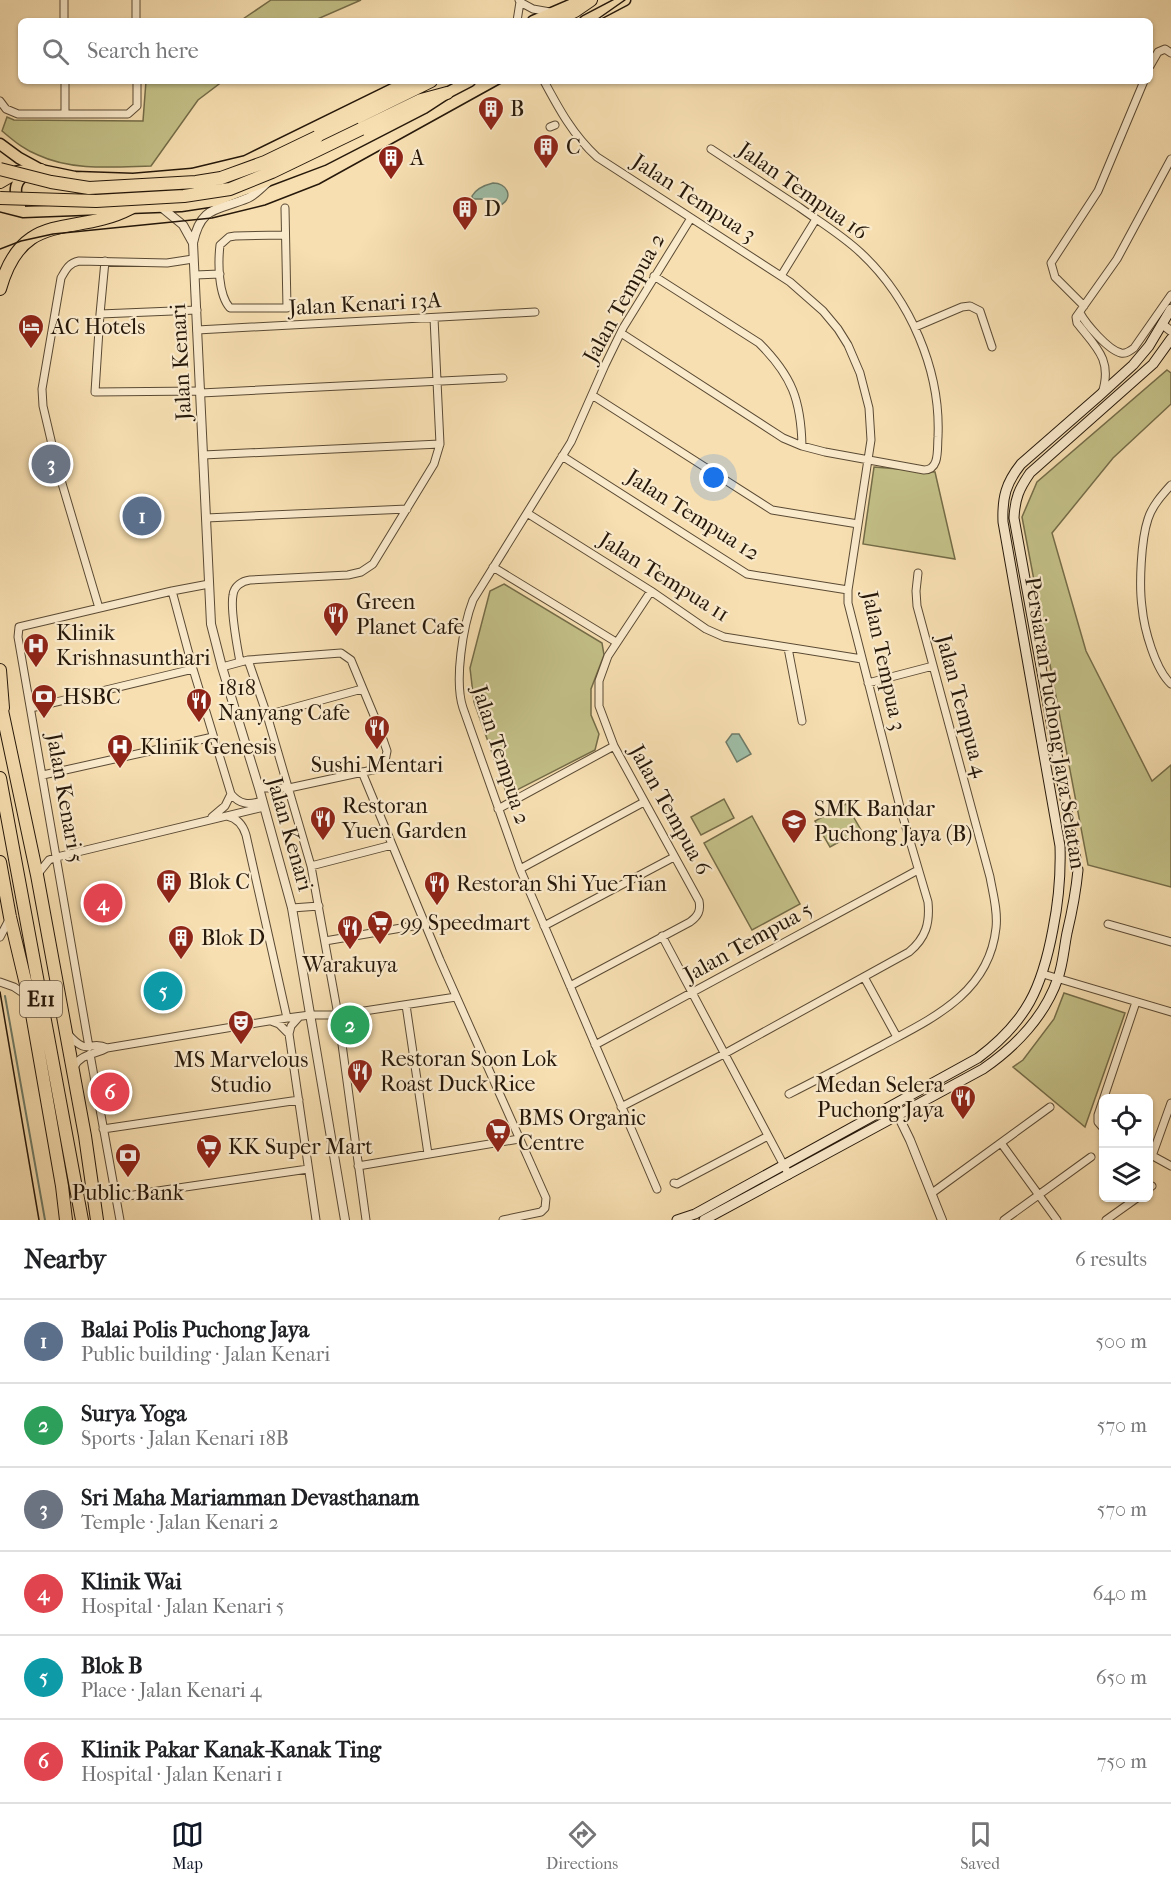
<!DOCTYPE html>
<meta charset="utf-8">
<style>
body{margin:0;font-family:"IM FELL French Canon",serif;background:#f2f2f2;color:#202124}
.controls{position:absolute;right:18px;bottom:18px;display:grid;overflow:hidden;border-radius:9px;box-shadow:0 2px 4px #0004}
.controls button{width:54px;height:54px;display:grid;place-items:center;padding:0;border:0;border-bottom:2px solid #e0e0e0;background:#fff;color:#202124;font:30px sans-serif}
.you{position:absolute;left:714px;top:478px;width:21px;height:21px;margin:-15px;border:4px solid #fff;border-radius:50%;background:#1a73e8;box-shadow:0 0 0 9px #1a73e833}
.badge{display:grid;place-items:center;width:39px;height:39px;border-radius:50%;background:#111827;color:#fff;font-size:20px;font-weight:700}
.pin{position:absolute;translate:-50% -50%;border:3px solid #fff;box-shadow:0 2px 6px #0006}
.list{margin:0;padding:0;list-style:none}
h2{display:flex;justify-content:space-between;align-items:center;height:78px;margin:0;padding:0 24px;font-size:26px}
h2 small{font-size:20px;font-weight:400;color:#757577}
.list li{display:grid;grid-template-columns:39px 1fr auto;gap:18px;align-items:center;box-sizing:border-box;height:84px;padding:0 24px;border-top:2px solid #e0e0e0}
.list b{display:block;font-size:22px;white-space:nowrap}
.list p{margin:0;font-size:20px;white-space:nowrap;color:#757577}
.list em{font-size:20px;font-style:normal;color:#757577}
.icon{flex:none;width:33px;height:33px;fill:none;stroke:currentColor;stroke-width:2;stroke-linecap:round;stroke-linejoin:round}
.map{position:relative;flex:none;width:1171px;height:1220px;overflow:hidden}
.search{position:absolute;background:#fff;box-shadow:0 2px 4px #0004;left:18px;right:18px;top:18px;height:66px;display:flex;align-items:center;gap:15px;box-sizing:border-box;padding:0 21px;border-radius:9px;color:#757577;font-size:22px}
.sheet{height:582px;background:#fff}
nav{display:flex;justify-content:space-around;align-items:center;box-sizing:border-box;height:84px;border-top:2px solid #e0e0e0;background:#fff;font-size:16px;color:#757577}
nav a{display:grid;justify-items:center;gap:3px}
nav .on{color:#111827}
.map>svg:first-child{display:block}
</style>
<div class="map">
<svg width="1171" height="1220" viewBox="0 0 1171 1220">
<rect width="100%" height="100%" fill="#f7dfb1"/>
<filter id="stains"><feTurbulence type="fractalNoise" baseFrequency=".00333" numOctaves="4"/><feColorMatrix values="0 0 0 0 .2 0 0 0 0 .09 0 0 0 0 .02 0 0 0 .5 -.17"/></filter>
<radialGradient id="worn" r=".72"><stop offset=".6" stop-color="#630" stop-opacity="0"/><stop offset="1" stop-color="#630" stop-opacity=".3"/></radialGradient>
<path fill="#c3c087" stroke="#746c48" stroke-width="1.5" d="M271 0H361L313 21H240Z
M146 81H223L198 100 151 166C113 167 72 171 38 155 24 150 13 140 2 131L7 117 14 120 143 121Z
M1167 370 1171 373V404L1113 458 1052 533 1086 651 1152 781 1171 765V887L1088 865 1022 517 1037 482Z
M874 467 935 472 955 559 863 544Z
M504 584 602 643 604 655 591 689V715L599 734 595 750 507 795 474 702 470 668 490 591Z
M724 799 734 818 701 835 691 817Z
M846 804 861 830 830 847 815 821Z
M752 816 800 904 752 930 704 843Z
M1064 993 1125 1013 1085 1127 1013 1067 1023 1060 1054 1019Z"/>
<path fill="#9ebda6" stroke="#6e7b68" stroke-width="1.5" d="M493 183C507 183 514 197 501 205L482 199H473L472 196C476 189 485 185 493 183Z
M732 734H739L751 754 737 762 726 742Z"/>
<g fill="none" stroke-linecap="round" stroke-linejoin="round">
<path stroke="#6e7b68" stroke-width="2" d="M5 996 45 1220"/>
<defs>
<path id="minor" d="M64 0V21
M136 0V21
M520 2 533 9 550 12
M517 21 520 2 519 0
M1150 66 1158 52 1165 49 1171 53
M65 81V114
M544 81C559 109 573 135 597 157L790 282 823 311 838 329 848 345 860 373 869 408 871 440 848 590V603L900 807 928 902C930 923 926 938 909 952L724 1054 621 1107
M0 101 6 109 18 114H128L137 106V81
M550 127 555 125
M284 235 235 236 229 237 220 245C218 262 218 295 230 308H287L285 208
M105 261 100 314 95 392 201 391
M195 275 220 274
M654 276 759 343C792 376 801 400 802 446
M781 276 816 219
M1084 306 1055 277 1051 263 1098 191 1144 81
M1080 313C1086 324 1108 350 1121 353 1126 354 1130 351 1134 348L1171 295
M100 314 197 310
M915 327 962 307 970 306 980 311 992 347
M197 330 535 312
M621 333 783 438 802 446 825 452 924 470C940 470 937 449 938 437 941 370 910 299 861 253 842 235 820 222 799 207 770 188 740 168 711 149
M201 393 503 378
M1102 393C1113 360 1096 347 1077 323L1076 317 1117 259 1171 159
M592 395 772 510 858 524
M203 455 440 444
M562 456 747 574 848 590
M1171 485C1162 495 1152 506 1148 519 1141 540 1139 585 1142 607 1144 629 1155 669 1171 684
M527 513 651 591 706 629 724 637 862 659
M206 518 407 509
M493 567 616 642
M172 591 193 669 231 794C240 805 249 805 262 801
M99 608 58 470 43 406 42 389 61 278C66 269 69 263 79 261L167 263 193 259
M788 648 802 721
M248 660 267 715 311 866 338 1015 366 1220
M240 662C237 645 230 610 233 595 234 586 242 581 250 580L348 575 361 572 373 564 434 464 440 444 434 318
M222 667 248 660 341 653 351 660 378 725 387 751 385 761 377 769 289 788H259
M868 683 933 666
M31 708 193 669
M267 715 362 689
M362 772 440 960 546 1198 545 1208 541 1212 503 1220
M43 775 213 737
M498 809 614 746
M227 816C237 818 243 825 246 835L287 1018
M212 817 225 806 231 794
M311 866 392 845
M520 869 644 802
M37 875 49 860 57 857 264 807
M292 908 319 906
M1108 924 1171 942
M544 926 674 857
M662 936 789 1175
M0 937 10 918
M325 941 425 924
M1043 974 1171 1012
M864 977 897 1037
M0 982 14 987 29 997
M570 986 690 922C698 916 701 911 699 901L614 746 599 706V681L608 656 651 591
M406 1005 428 1154
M299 1017 291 1026 289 1034 316 1220
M271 1021 279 1024 289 1034
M68 1034C89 1058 89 1039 107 1048
M595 1045 918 870
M89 1047 18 637 19 627 172 591 209 584
M90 1054 120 1220
M74 1067C81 1053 95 1055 107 1048L287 1018 310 1015H338L456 997
M789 1094C819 1079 849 1063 879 1047 931 1019 989 994 996 928 998 911 993 894 990 877L917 606 916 591 918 573
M103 1129 299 1100
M1104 1129 1098 1122V1115L1136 1002
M1001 1143 1057 1220
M1151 1155 1171 1166
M1152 1156 1171 1103
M358 1166 519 1139
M674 1183 677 1184 768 1136
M657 1189 520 869 463 708C454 681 463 626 473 600L571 442 605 365 623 328 691 218
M1148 1189 1152 1186
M932 1193 1050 1107
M117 1198 151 1192 308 1169
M1004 1220 1091 1157
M1106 1220 1137 1198"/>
<path id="tertiary" d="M267 183C261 188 255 195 248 198 217 211 201 205 193 243L211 624 222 667 259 788 292 908 345 1220
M161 207 183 225 193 243
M1162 324 1171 331
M893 1105 910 1140 942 1220"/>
<path id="secondary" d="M677 1220 695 1214 978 1058C1027 1021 1042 988 1053 929 1059 899 1061 877 1060 846L1003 522C1002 497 1006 483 1021 464L1100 395 1133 365 1149 346 1171 309
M704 1220 983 1069C1015 1047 1045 1016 1058 978 1063 964 1064 948 1067 933 1072 912 1076 891 1078 870L1014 518C1015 498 1019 489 1030 473L1153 364 1171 339"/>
<path id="trunk" d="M533 21 582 0
M585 21 625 0
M0 144 19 158 41 170 75 177 133 179 192 174 246 161 409 81
M0 206 23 212 181 206 214 201 323 160 424 108 447 93 470 81
M20 206C13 192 14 178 30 173"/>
<path id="motorway" d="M554 21 575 11 591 0
M361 129 421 100 447 93
M317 137 431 81
M0 182 17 172 41 170
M0 289C23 207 74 238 131 208
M0 670 3 708
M0 701 37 875 85 1136 97 1220
M0 778 82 1220
M0 862 10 917 29 997 62 1186 66 1220"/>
</defs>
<use href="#minor" stroke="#5a4a34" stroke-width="9"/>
<use href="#tertiary" stroke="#5a4a34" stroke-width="10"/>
<use href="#secondary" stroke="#26180a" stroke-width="11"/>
<use href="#trunk" stroke="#26180a" stroke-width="13"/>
<use href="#motorway" stroke="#26180a" stroke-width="14"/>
<use href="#minor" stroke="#faeacc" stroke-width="7"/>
<use href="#tertiary" stroke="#faeacc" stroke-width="8"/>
<use href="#secondary" stroke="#faeacc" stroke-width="9"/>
<use href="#trunk" stroke="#f7dfb1" stroke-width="10"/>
<use href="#motorway" stroke="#f7dfb1" stroke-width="12"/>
<path stroke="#26180a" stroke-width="1.5" d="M595 21 625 0
M0 249 21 241 53 234 212 218 265 205 319 184 505 81
M0 992 39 1220"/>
<defs>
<path id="motorway-bridge" d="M0 169 51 182 89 188 196 182 221 178 265 162 317 137
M0 198 96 201 184 196 230 189 272 172 361 129"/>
</defs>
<use href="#motorway-bridge" stroke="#26180a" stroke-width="14" stroke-linecap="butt"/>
<use href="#motorway-bridge" stroke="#f7dfb1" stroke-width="12"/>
</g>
<defs>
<symbol id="building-pin" viewBox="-11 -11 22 30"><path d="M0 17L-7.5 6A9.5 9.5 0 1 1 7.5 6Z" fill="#8f2418" stroke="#faeacc"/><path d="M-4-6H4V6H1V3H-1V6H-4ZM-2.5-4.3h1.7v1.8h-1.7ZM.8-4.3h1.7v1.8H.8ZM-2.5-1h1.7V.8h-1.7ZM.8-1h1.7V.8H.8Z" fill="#fff"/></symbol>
<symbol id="hotel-pin" viewBox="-11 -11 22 30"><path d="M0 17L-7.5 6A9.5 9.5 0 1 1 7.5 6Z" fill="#8f2418" stroke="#faeacc"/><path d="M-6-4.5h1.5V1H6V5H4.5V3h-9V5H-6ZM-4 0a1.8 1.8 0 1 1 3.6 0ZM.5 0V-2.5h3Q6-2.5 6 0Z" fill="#fff"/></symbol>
<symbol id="restaurant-pin" viewBox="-11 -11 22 30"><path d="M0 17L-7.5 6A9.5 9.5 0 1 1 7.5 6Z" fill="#8f2418" stroke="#faeacc"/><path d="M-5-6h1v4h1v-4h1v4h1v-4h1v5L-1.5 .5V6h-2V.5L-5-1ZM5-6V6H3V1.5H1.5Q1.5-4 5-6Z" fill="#fff"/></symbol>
<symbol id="hospital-pin" viewBox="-11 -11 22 30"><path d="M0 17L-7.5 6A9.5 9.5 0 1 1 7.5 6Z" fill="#8f2418" stroke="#faeacc"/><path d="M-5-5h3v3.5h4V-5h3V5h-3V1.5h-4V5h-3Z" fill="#fff"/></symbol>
<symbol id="bank-pin" viewBox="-11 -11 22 30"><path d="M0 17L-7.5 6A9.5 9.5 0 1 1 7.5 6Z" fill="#8f2418" stroke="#faeacc"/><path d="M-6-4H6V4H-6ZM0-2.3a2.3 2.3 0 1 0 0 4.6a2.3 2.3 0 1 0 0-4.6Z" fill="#fff"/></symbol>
<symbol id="school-pin" viewBox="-11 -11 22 30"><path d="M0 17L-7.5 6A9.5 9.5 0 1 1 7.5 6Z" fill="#8f2418" stroke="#faeacc"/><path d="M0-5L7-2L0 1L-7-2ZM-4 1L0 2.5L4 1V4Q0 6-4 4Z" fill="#fff"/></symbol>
<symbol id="supermarket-pin" viewBox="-11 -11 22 30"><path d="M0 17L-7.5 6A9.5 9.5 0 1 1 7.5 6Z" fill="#8f2418" stroke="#faeacc"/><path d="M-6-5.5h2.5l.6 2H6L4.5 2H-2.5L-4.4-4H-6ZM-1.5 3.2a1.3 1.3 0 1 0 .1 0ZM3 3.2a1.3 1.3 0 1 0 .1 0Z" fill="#fff"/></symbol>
<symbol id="theatre-pin" viewBox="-11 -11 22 30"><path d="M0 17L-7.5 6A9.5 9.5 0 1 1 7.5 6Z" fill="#8f2418" stroke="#faeacc"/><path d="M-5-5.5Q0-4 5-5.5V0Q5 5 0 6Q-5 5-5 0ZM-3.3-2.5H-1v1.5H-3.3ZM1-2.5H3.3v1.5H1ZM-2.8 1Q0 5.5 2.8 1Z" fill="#fff"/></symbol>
</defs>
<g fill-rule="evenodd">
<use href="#building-pin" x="476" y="94" width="30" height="40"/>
<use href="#building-pin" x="531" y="132" width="30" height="40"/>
<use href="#building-pin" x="376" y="143" width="30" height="40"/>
<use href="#building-pin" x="450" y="194" width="30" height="40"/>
<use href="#hotel-pin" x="16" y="312" width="30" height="40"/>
<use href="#restaurant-pin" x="321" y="600" width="30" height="40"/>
<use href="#hospital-pin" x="21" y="631" width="30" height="40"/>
<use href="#bank-pin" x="29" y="682" width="30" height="40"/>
<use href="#restaurant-pin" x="184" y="686" width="30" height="40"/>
<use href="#restaurant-pin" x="362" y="713" width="30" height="40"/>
<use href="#hospital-pin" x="105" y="732" width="30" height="40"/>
<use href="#restaurant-pin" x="308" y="804" width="30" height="40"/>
<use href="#school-pin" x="779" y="807" width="30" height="40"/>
<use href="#building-pin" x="154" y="867" width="30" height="40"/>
<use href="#restaurant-pin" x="422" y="869" width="30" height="40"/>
<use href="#supermarket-pin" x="365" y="908" width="30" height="40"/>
<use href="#restaurant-pin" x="335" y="913" width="30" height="40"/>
<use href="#building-pin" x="166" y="923" width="30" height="40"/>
<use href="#theatre-pin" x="226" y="1008" width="30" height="40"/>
<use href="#restaurant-pin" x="345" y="1057" width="30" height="40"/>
<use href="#restaurant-pin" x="948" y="1083" width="30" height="40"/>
<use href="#supermarket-pin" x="483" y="1116" width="30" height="40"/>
<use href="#supermarket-pin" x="194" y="1132" width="30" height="40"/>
<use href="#bank-pin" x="113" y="1141" width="30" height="40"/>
</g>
<g text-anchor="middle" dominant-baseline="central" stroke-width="4.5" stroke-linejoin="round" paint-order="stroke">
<rect fill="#faeacc" stroke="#665744" stroke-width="1.5" x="20" y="981" width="42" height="36" rx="4.5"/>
<g font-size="21" font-weight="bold" fill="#26180a">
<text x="41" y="999">E11</text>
</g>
<g font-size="22" fill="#26180a" stroke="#faeacc" text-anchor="start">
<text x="510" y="109">B</text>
<text x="566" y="147">C</text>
<text x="410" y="158">A</text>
<text x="484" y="209">D</text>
<text x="51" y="327">AC Hotels</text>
<text x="356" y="602">Green<tspan x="356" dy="25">Planet Cafe</tspan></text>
<text x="56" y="633">Klinik<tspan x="56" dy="25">Krishnasunthari</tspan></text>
<text x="218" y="688">1818<tspan x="218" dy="25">Nanyang Cafe</tspan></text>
<text x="63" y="697">HSBC</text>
<text x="140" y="747">Klinik Genesis</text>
<text x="377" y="765" text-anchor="middle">Sushi Mentari</text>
<text x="342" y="806">Restoran<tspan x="342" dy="25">Yuen Garden</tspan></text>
<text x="814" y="809">SMK Bandar<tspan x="814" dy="25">Puchong Jaya (B)</tspan></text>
<text x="188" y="882">Blok C</text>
<text x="456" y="884">Restoran Shi Yue Tian</text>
<text x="400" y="923">99 Speedmart</text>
<text x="201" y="938">Blok D</text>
<text x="350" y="965" text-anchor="middle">Warakuya</text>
<text x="380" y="1059">Restoran Soon Lok<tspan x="380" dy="25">Roast Duck Rice</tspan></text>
<text x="241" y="1060" text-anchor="middle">MS Marvelous<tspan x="241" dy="25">Studio</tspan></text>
<text x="944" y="1085" text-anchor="end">Medan Selera<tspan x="944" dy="25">Puchong Jaya</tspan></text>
<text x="518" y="1118">BMS Organic<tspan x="518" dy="25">Centre</tspan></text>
<text x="228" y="1147">KK Super Mart</text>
<text x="128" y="1193" text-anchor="middle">Public Bank</text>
</g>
<g font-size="22" fill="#26180a" stroke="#faeacc">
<text transform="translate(803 191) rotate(35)">Jalan Tempua 16</text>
<text transform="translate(694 198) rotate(33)">Jalan Tempua 3</text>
<text transform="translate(624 298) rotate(-61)">Jalan Tempua 2</text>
<text transform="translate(365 304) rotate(-3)">Jalan Kenari 13A</text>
<text transform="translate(181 362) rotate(-93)">Jalan Kenari</text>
<text transform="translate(693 515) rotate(32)">Jalan Tempua 12</text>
<text transform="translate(664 577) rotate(32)">Jalan Tempua 11</text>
<text transform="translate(884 661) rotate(78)">Jalan Tempua 3</text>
<text transform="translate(962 706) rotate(75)">Jalan Tempua 4</text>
<text transform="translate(1055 723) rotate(81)">Persiaran Puchong Jaya Selatan</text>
<text transform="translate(501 755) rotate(72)">Jalan Tempua 2</text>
<text transform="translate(65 798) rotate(80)">Jalan Kenari 5</text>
<text transform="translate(670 810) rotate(61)">Jalan Tempua 6</text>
<text transform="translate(290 834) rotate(74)">Jalan Kenari</text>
<text transform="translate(748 942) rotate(-29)">Jalan Tempua 5</text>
</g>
</g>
<rect width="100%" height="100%" filter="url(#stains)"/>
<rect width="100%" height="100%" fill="url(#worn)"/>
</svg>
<div class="controls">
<button><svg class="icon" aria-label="locate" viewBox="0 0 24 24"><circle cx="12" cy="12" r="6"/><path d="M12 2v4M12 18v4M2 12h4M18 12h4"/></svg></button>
<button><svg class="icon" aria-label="layers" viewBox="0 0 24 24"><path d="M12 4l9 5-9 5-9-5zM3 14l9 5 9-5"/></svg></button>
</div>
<div class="you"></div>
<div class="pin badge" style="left:142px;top:516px;background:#5c6f8a">1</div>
<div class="pin badge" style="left:350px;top:1025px;background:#2e9e5b">2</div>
<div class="pin badge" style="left:51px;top:464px;background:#6b7280">3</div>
<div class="pin badge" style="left:103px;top:903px;background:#e0444e">4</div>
<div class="pin badge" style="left:163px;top:991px;background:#0f9aa8">5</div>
<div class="pin badge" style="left:110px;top:1092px;background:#e0444e">6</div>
<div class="search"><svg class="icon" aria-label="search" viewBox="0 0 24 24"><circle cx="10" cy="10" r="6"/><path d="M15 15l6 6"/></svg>Search here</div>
</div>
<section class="sheet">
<h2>Nearby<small>6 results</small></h2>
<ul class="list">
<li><span class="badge" style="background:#5c6f8a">1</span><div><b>Balai Polis Puchong Jaya</b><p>Public building · Jalan Kenari</p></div><em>500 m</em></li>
<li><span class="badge" style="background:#2e9e5b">2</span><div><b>Surya Yoga</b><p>Sports · Jalan Kenari 18B</p></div><em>570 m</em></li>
<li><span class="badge" style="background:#6b7280">3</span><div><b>Sri Maha Mariamman Devasthanam</b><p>Temple · Jalan Kenari 2</p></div><em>570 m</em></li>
<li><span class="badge" style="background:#e0444e">4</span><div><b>Klinik Wai</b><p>Hospital · Jalan Kenari 5</p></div><em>640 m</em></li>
<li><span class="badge" style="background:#0f9aa8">5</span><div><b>Blok B</b><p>Place · Jalan Kenari 4</p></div><em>650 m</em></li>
<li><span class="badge" style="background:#e0444e">6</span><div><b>Klinik Pakar Kanak-Kanak Ting</b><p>Hospital · Jalan Kenari 1</p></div><em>750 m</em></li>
</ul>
</section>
<nav>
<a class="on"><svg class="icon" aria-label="map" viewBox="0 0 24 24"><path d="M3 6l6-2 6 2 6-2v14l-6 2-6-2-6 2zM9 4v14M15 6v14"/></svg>Map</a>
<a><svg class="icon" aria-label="directions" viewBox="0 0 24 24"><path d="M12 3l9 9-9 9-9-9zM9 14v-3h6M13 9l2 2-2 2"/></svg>Directions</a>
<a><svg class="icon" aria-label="saved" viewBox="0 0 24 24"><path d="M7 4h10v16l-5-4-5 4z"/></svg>Saved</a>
</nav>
